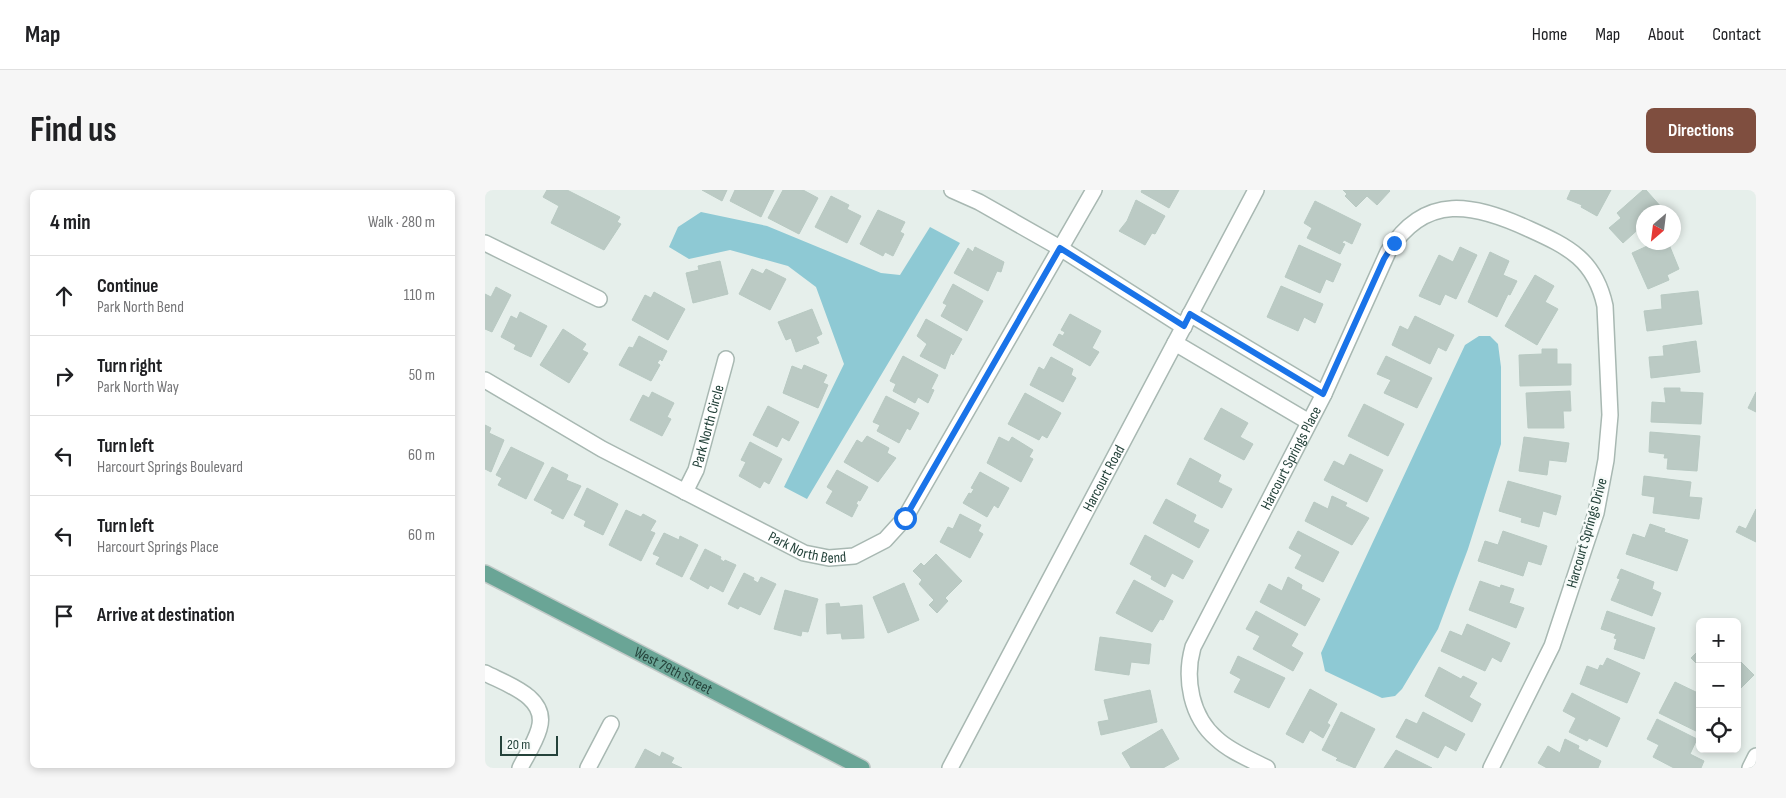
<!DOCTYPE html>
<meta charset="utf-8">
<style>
body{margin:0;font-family:"Sofia Sans Condensed",sans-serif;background:#f6f6f6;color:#202124}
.controls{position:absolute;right:15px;bottom:15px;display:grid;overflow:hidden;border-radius:8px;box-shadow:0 2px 8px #0003}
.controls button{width:45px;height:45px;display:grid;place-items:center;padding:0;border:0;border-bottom:1px solid #e0e0e0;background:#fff;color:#202124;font:25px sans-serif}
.compass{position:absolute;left:1151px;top:15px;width:45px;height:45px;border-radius:50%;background:#fff;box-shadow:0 2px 8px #0003;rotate:208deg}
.scale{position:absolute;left:15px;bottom:12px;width:58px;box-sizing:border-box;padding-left:5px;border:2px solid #24423a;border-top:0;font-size:14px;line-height:18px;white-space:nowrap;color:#24423a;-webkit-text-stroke:4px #f7fbf9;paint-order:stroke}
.stop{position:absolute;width:15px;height:15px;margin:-11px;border:4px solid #1a73e8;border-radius:50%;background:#fff}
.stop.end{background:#1a73e8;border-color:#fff;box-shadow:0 1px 5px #0008}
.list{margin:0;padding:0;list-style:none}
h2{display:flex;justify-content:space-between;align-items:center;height:65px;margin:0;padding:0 20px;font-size:21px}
h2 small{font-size:16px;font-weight:400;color:#757577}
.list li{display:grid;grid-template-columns:32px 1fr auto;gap:15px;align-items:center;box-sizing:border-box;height:80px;padding:0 20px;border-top:1px solid #e0e0e0}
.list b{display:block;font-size:19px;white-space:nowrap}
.list p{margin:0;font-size:16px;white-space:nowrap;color:#757577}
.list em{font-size:16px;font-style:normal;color:#757577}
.icon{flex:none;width:28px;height:28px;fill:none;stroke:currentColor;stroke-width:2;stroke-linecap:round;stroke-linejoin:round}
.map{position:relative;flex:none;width:1271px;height:578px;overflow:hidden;border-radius:8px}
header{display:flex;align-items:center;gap:30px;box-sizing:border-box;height:70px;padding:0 25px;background:#fff;border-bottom:1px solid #e0e0e0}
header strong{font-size:24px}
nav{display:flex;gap:28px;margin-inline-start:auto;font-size:18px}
.intro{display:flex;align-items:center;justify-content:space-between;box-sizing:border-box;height:120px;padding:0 30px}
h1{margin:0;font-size:35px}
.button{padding:12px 22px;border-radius:8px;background:#7f4e3f;color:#fff;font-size:18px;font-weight:700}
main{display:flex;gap:30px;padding:0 30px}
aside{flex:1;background:#fff;border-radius:8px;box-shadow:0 2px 8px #0003}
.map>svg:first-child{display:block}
</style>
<header>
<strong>Map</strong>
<nav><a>Home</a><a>Map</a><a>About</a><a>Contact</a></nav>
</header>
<div class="intro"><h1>Find us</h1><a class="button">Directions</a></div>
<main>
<aside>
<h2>4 min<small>Walk · 280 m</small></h2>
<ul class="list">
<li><svg class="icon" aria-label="ahead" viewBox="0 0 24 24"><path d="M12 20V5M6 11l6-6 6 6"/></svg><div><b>Continue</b><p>Park North Bend</p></div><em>110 m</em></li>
<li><svg class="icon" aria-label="right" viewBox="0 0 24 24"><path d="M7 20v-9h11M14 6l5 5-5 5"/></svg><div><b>Turn right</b><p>Park North Way</p></div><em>50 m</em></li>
<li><svg class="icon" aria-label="left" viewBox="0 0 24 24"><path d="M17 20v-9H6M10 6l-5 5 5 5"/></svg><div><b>Turn left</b><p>Harcourt Springs Boulevard</p></div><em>60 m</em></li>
<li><svg class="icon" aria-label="left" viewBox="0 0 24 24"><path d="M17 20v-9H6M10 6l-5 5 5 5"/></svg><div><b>Turn left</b><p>Harcourt Springs Place</p></div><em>60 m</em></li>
<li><svg class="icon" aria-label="arrive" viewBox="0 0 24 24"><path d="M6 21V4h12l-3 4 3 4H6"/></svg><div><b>Arrive at destination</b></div></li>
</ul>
</aside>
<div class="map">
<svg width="1271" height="578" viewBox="0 0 1271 578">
<rect width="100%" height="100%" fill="#e6efeb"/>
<path fill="#8ec9d4" d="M216 22 282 36 396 83 415 85 445 37 475 53 322 309 299 297 359 174 331 97 303 76 245 60 204 69 184 57 193 37Z
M994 146H1005L1013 154 1016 177V254L983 359 953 439 917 499 910 506 897 508 840 481 836 463 980 155Z"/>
<path fill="#bbcac4" stroke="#b8c9c2" d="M62 0H82L135 27 132 32 136 34 119 60 66 33 74 16 58 7Z
M217 0H242L237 11Z
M250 0H289L276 27 245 11Z
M298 0H318L333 8 314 44 283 28Z
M657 0H694L684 18 656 2Z
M858 0H904L905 1 892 15 882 6 871 17 860 6 862 4Z
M1086 0H1126L1112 26 1096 17 1097 15 1082 9Z
M1158 0H1161L1177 18 1173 22H1158V35L1138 53 1124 38 1136 28 1132 23Z
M346 6 364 15 362 19 376 26 362 53 330 37Z
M651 10 680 26 670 44 667 43 660 55 634 41 642 31Z
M830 11 876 34 867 54 859 50 857 53 860 54 855 64 822 48 827 38 819 33Z
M393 20 420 32 415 42 419 44 408 66 400 62 398 66 375 54Z
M1171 52H1183L1194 79 1182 85 1184 90 1163 99 1147 63Z
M814 55 856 74 848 92 841 89 835 103 800 87Z
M490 57 519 72 516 82 512 81 503 101 469 83 483 58 488 62Z
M975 57 992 65 971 109 960 104 955 115 934 106 954 65 968 72Z
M1005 62 1024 71 1018 85 1032 91 1025 105 1023 104 1012 127 983 112Z
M235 71 243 104 208 113 201 83 214 80 213 76Z
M267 79 278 84 281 79 301 89 285 120 254 104Z
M1050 85 1069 96 1060 112 1073 119 1052 155 1020 136Z
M468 94 498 111 482 141 456 126 462 115 458 113Z
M796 96 838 114 830 133 819 127 813 141 782 127Z
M11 97 26 105 7 142 0 139V104L6 107Z
M1213 101 1217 134 1162 141 1159 121 1177 119 1176 105Z
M169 102 200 119 183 150 147 130 160 105 166 108Z
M327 119 337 144 331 147 334 153 311 162 306 148 301 150 293 132Z
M35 122 62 136 46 167 29 159 31 155 16 147 26 126 32 129Z
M585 124 616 141 607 158 614 162 605 176 568 155 574 144 578 146 580 142 576 140Z
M930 126 969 145 961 161 953 157 945 174 907 155 915 136 923 140Z
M441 129 477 149 468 165 466 163 460 179 435 166 442 154 432 146Z
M78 139 101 154 97 160 103 163 84 193 55 175Z
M154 146 182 161 177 171 175 169 172 173 175 175 166 191 134 175 144 157 148 158Z
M1211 151 1215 182 1166 188 1164 167 1179 166 1178 156Z
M1057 159H1072V174H1086V195L1035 196 1034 165 1057 164Z
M418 166 453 185 446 199 449 200 443 213 433 207 430 213 408 201 411 194 405 191Z
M901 166 947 188 932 218 899 203 906 190 892 184Z
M566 167 588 179 586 185 591 188 578 212 545 195 554 177 559 180Z
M319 175 342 185 338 193 343 195 333 218 298 203 307 176 317 180Z
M1179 198H1195V202L1218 203 1216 234 1166 232 1167 212 1181 213Z
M1085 201 1086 221H1078L1079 238H1043L1041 203Z
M167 202 189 213 182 227 186 229 177 246 145 230 158 205 164 208Z
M1271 202V222L1263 218Z
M540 203 576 223 562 248 557 245 554 250 523 234Z
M401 206 434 223 425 240 422 238 414 253 392 241 395 235 388 232Z
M879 214 919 234 903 266 863 246Z
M283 216 314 232 304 251 297 247 292 257 268 245Z
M736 218 763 233 755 247 768 254 759 270 719 249Z
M0 235 6 238 4 243 19 250 6 282 0 279Z
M1165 242 1215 246 1212 281 1182 279 1183 268H1179L1180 264 1164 262Z
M382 246 404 258 402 263 411 268 393 292 359 272 372 250 377 253Z
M514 247 524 252 527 247 548 260 544 267 548 269 536 292 502 273Z
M1039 247 1084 253 1081 272 1064 270 1062 285 1034 281Z
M265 252 297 269 284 294 279 291 275 298 254 286 261 272 256 270Z
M26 257 59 273 41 309 13 295 17 288 11 285Z
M865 264 898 280 882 312 839 290 849 271 859 276Z
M705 268 736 285 733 292 747 299 737 318 692 294Z
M67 277 83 285 81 290 96 296 78 329 66 323 68 320 49 310Z
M352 280 383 297 375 311 373 310 371 314 373 315 367 327 341 313 348 301 342 297Z
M495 282 524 298 513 318 509 315 502 327 478 313 484 303 486 304 489 299 486 298Z
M1159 286 1206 292 1204 307 1217 308 1214 329 1168 323 1170 307 1157 305Z
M1023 291 1076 306 1071 325 1058 321 1054 337 1036 332 1037 328 1014 321Z
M102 298 133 314 118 345 99 336 101 331 89 325Z
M847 306 862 313 860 316 884 328 867 355 820 331 829 312 843 319Z
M681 309 711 325 708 332 724 340 714 358 668 333Z
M1271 319V352L1251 342 1254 336 1261 339Z
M141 320 156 327 158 324 171 331 165 341 170 343 156 371 124 355Z
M475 324 496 335 493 341 498 344 485 368 455 352 463 337 468 339Z
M1165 334 1180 339 1179 342 1203 350 1192 381 1141 364 1148 344 1160 348Z
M813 341 854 362 838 392 810 378 817 365 804 358Z
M1018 341 1062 356 1056 375 1043 371 1038 386 993 371 1000 351 1013 355Z
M179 343 194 350 195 346 213 355 197 387 171 374 175 367 168 364Z
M660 345 708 371 698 389 687 383 680 397 666 389 667 386 645 374Z
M220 359 236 367 235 369 239 372 240 370 251 375 238 402 225 395 223 399 205 389Z
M451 364 477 391 460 408 463 411 452 423 444 415 449 410 434 394 437 390 428 381 436 373 439 376Z
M1136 379 1169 392 1167 399 1176 403 1167 426 1126 410 1135 389 1132 388Z
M259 383 269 388 268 390 273 393 276 387 291 394 275 425 255 416 253 419 243 414Z
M803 387 817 395 816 399 835 409 820 436 775 412 784 394 797 401Z
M649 390 688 411 678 430 675 429 667 442 631 423Z
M995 391 1015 398 1016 395 1029 399 1024 413 1039 418 1031 438 984 420Z
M419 393 434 430 403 443 388 407Z
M300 400 333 409 323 442 317 441 316 446 289 439Z
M354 413 355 417 377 415 379 448 357 449 356 443 342 444 341 414Z
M771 421 813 444 806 456 818 463 808 481 768 459 775 446 761 439Z
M1122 421 1170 438 1159 469 1129 459 1132 449 1129 448 1131 444 1116 439Z
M982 434 1025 453 1016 472 1007 467 1000 481 956 461 965 441 977 446Z
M615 447 666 454 664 474 646 472 644 485 610 480Z
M1215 459V477L1206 468Z
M753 466 800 488 784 518 749 502 756 489 745 483Z
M1122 468 1155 483 1142 513 1095 494 1102 476 1113 480 1115 475 1118 476Z
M1252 468 1269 485 1254 500 1252 498Z
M954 477 976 489 978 486 992 493 984 507 996 514 987 532 940 506Z
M1190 492 1215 504V543L1174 523Z
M825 499 852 514 842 533 845 535 838 548 825 540 818 553 801 544Z
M665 500 672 532 616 545 613 532 624 530 619 510Z
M1087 503 1135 528 1122 557 1104 548 1102 551 1084 542 1091 528 1078 521Z
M856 522 890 539 870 578 851 570 853 568 837 560Z
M938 522 980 544 971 561 960 555 953 568 911 547 921 529 932 534Z
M1172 529 1212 549 1205 564 1219 571 1216 578H1189L1168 567 1174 555 1162 549Z
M677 539 694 569 678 578H646L637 563Z
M1080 549 1094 556 1093 559 1116 571 1113 578H1062L1053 573 1063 556 1075 563Z
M160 559 175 567 177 562 189 568 186 573 197 578H150Z
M911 560 947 578H899Z"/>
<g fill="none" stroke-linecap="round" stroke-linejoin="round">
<defs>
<g id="minor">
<path d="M467 0 494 12 575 58 699 137"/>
<path d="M0 53 114 109"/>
<path d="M705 124 839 204"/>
<path d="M690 153 824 232"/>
<path id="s1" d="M0 190 117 259 319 363 344 368 369 366 400 350 420 328 609 0"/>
<path id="s2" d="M200 302 211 280 241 169"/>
<path d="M0 483C21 494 64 507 54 539 50 553 41 566 35 578"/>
<path d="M103 578 126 534"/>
<path id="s3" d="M465 578 771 0"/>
<path id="s4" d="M782 578C765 569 746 562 732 549 706 527 699 489 708 457L839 204 903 62C940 2 990 14 1044 39 1084 57 1110 70 1120 116L1125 225 1121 270 1111 323 1067 456 1006 578"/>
<path d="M1265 578 1271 566"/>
</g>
<g id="major">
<path id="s5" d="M0 383 377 578"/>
</g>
</defs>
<use href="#minor" stroke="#a8b8b2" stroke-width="18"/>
<use href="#major" stroke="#c2cac8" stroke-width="18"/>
<use href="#minor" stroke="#fff" stroke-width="15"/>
<use href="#major" stroke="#6aa596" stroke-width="15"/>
</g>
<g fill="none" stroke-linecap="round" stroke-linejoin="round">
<path stroke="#1a73e8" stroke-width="6" d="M420 328 575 58 699 136 705 124 838 204 899 69 909 53"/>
</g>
<g text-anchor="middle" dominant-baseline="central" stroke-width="5" stroke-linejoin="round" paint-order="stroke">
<g font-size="15" fill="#24423a" stroke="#f7fbf9">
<text stroke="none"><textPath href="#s2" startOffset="70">Park North Circle</textPath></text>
<text stroke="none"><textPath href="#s4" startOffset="371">Harcourt Springs Place</textPath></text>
<text stroke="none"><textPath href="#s3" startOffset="328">Harcourt Road</textPath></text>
<text transform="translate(1102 343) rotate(-74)">Harcourt Springs Drive</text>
<text stroke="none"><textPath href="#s1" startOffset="365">Park North Bend</textPath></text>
<text stroke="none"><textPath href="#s5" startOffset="212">West 79th Street</textPath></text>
</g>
</g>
</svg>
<div class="controls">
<button>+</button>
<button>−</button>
<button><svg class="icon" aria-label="locate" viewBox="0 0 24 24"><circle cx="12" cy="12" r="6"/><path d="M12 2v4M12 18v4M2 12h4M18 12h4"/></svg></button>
</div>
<svg class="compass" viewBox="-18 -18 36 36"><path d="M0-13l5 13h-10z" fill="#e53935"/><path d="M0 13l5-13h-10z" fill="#757577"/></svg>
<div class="scale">20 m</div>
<div class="stop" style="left:420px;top:328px"></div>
<div class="stop end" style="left:909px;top:53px"></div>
</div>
</main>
